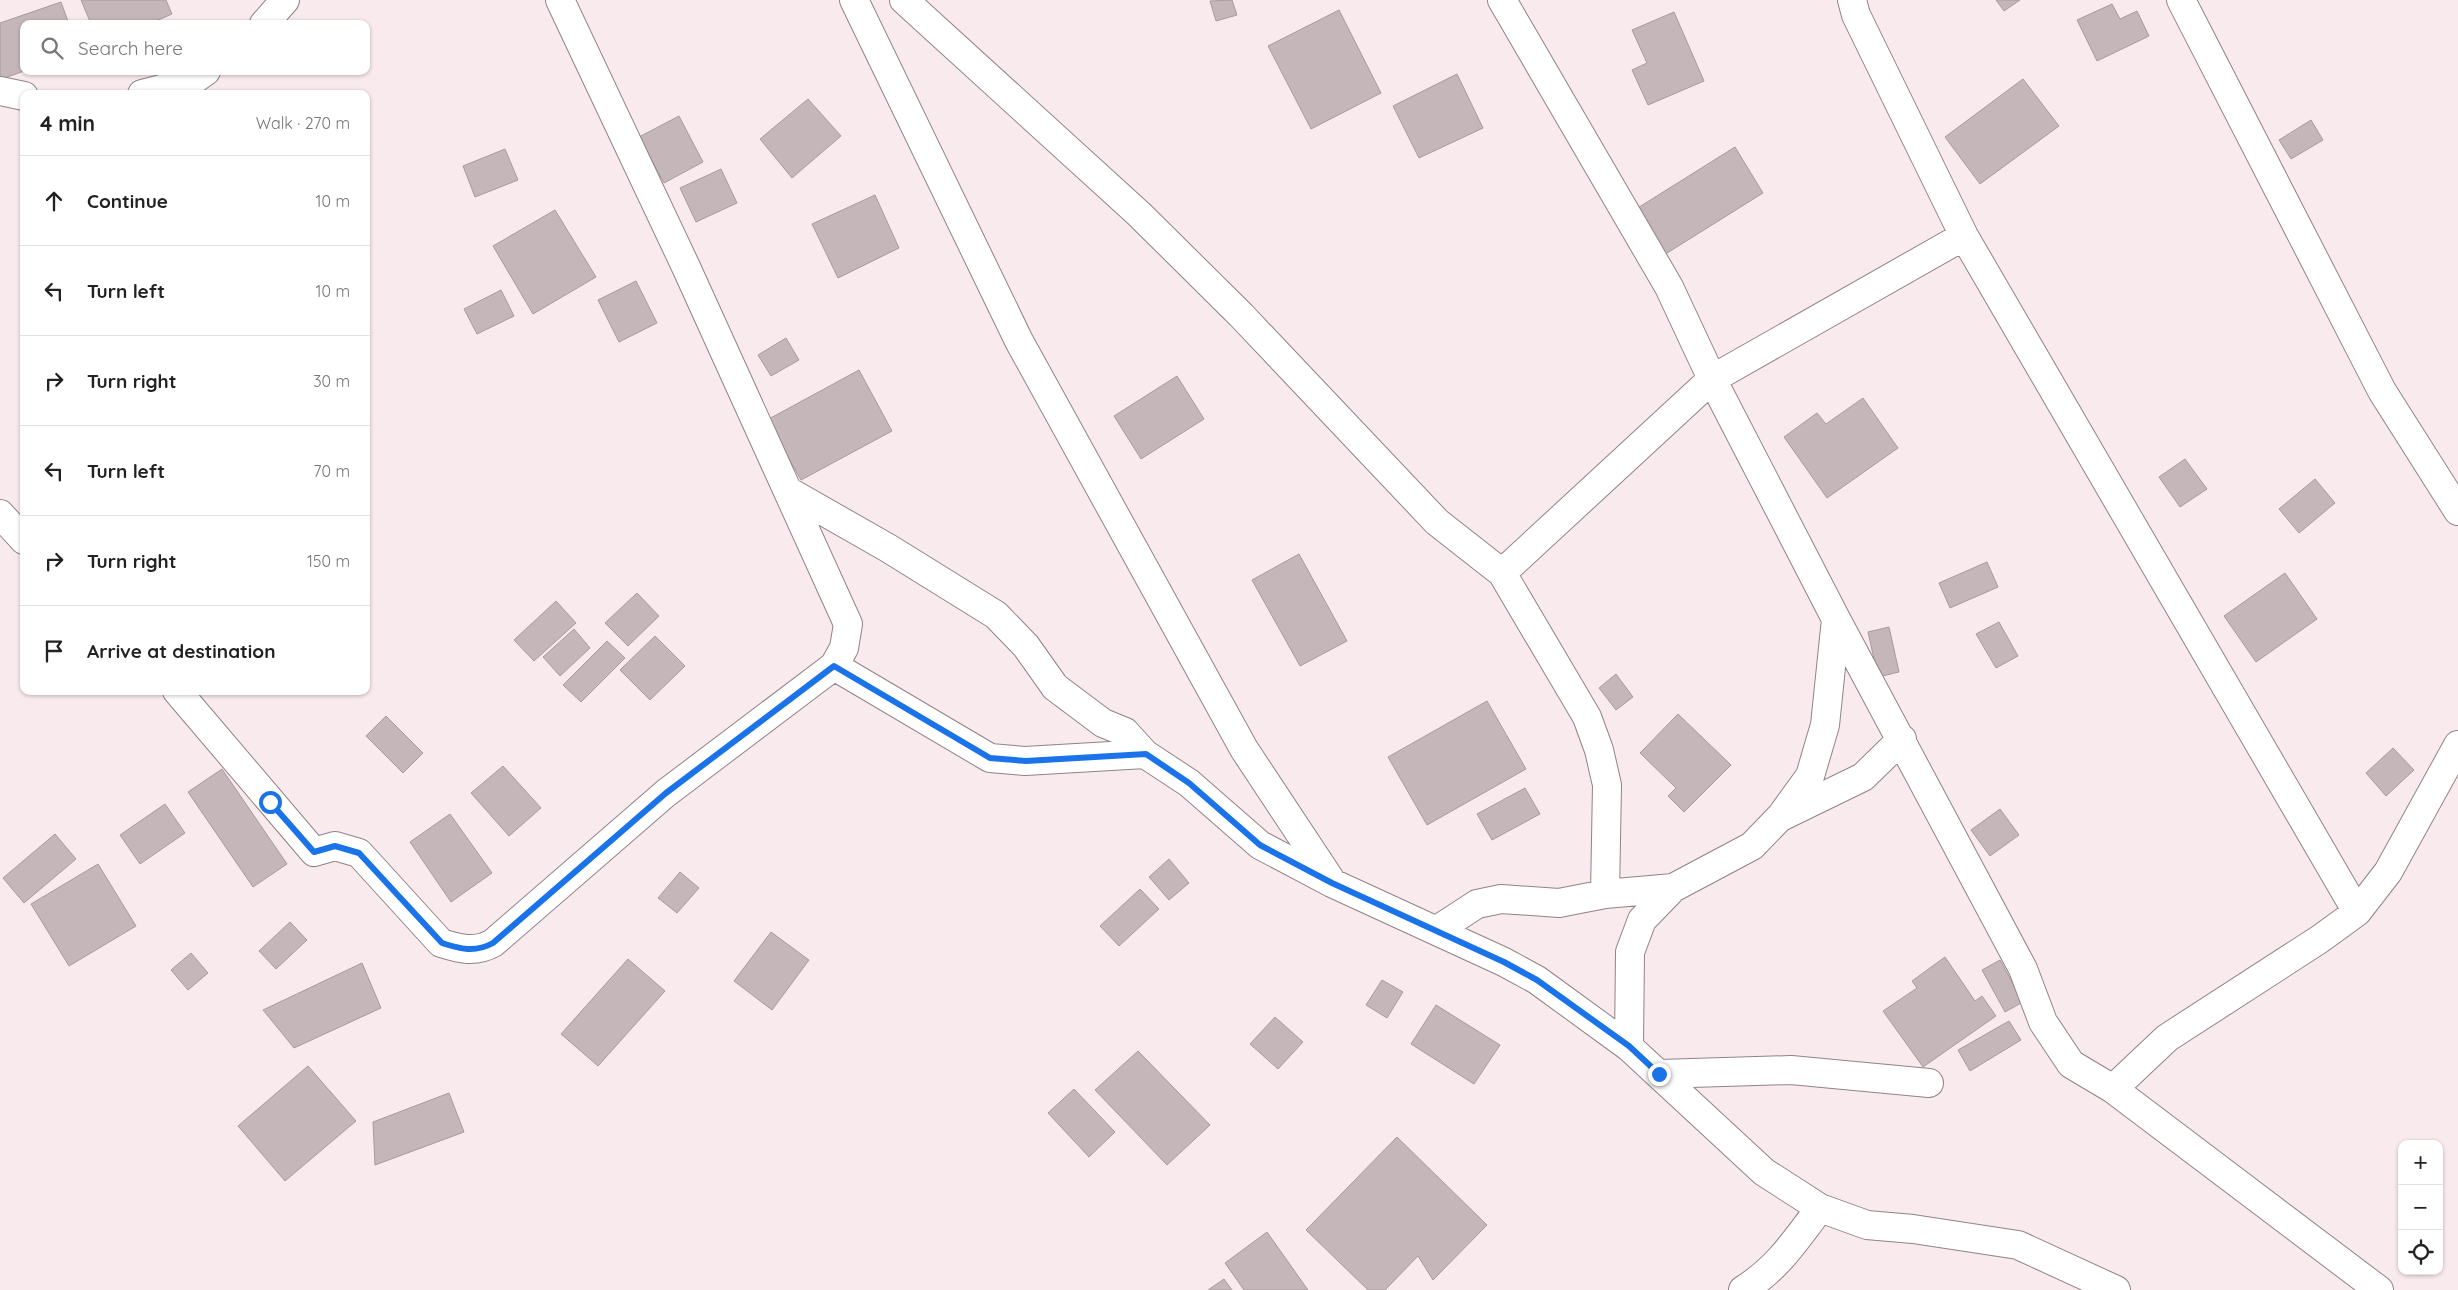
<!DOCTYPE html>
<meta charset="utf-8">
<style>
body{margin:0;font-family:Quicksand,sans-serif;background:#f2f2f2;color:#222}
.controls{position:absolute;right:15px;bottom:15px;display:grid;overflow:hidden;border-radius:10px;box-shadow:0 1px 4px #0004}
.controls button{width:45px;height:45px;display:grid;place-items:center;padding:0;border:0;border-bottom:1px solid #e0e0e0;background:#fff;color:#222;font:25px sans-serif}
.stop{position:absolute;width:15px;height:15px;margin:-11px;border:4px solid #1a73e8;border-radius:50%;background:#fff}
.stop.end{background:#1a73e8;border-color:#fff;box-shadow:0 1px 5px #0008}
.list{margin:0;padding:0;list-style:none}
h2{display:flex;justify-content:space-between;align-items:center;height:65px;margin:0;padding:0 20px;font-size:21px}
h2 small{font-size:16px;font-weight:400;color:#767676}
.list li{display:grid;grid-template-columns:32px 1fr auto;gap:15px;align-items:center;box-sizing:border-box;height:90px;padding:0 20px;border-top:1px solid #e0e0e0}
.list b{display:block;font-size:19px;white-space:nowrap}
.list em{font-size:16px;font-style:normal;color:#767676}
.icon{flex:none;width:28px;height:28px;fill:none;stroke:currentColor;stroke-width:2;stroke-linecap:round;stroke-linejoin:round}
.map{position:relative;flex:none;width:2458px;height:1290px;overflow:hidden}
.search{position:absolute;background:#fff;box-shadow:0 1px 4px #0004;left:20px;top:20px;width:350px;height:55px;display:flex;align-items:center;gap:12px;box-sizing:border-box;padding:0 18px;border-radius:10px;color:#767676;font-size:19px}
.panel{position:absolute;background:#fff;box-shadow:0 1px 4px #0004;left:20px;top:90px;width:350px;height:605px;border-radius:10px}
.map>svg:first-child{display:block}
</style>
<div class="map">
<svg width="2458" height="1290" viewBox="0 0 2458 1290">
<rect width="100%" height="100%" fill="#f9eaed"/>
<path fill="#c5b6b9" stroke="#a89a9d" d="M81 0H166L172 14 149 24H91Z
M1232 0 1237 15 1216 21 1210 1Z
M1996 0H2020L2004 11Z
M61 2 69 24H24V71L2 79 0 73V23Z
M2112 4 2120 19 2137 11 2149 36 2097 61 2077 20Z
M1339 10 1381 93 1311 129 1268 46Z
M1674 12 1704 81 1648 105 1632 70 1647 63 1632 30Z
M1457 74 1483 128 1419 158 1393 106Z
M2023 79 2059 126 1980 184 1945 137Z
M808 99 841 136 792 178 760 139Z
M679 116 703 162 664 183 639 137Z
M2311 120 2323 140 2291 159 2279 140Z
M1735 147 1763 193 1664 255 1636 209Z
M505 149 518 180 475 197 463 166Z
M721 169 737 203 696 222 680 188Z
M875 195 899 248 838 278 812 224Z
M555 210 596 277 533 314 493 246Z
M636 281 657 323 619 342 598 300Z
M501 290 514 316 477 334 464 309Z
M786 338 799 360 771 376 758 355Z
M859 370 892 431 801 480 767 420Z
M1177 376 1204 419 1141 459 1114 416Z
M1863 398 1898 448 1827 498 1784 437 1817 413 1826 424Z
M2185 459 2207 489 2180 507 2159 477Z
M2315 479 2335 503 2299 533 2279 509Z
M1299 554 1347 641 1300 666 1252 580Z
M1987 562 1998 587 1950 608 1939 583Z
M2285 573 2317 619 2256 662 2224 616Z
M637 593 659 616 628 646 605 623Z
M556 601 576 623 534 661 514 640Z
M1999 622 2018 656 1996 668 1976 634Z
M1889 627 1899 672 1878 677 1868 632Z
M574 629 590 648 560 676 543 657Z
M655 636 685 666 650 700 620 670Z
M607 641 625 658 581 702 563 685Z
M1616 674 1633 697 1616 710 1599 688Z
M1487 701 1526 769 1427 825 1388 757Z
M1678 714 1731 765 1684 812 1668 796 1676 788 1640 753Z
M386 716 423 753 403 773 366 736Z
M2393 748 2414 770 2386 796 2366 773Z
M503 766 541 808 509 836 471 793Z
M222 769 287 864 253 887 188 792Z
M1525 788 1540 814 1492 840 1477 814Z
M165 804 185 833 140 864 120 835Z
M2000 809 2019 835 1990 856 1971 830Z
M450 814 492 873 451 902 410 842Z
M55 834 76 859 24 903 3 878Z
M1169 859 1189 883 1169 900 1149 877Z
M98 864 136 926 69 966 31 904Z
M680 872 699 888 677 913 658 898Z
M1140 889 1159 909 1119 946 1100 926Z
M290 922 307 940 276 969 259 951Z
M771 932 809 960 772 1010 734 981Z
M191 953 208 973 188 990 171 970Z
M1945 957 1975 1001 1982 996 1996 1016 1923 1067 1883 1011 1917 988 1912 981Z
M628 959 665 991 598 1066 561 1034Z
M2000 960 2023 1002 2005 1012 1982 970Z
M362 963 381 1008 294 1048 263 1010Z
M1382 980 1403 992 1387 1018 1366 1005Z
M1436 1005 1500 1045 1474 1084 1411 1044Z
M1275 1017 1303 1042 1278 1069 1250 1044Z
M2009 1021 2021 1040 1970 1071 1958 1050Z
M1138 1051 1210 1125 1167 1165 1095 1090Z
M308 1066 356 1121 285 1181 238 1126Z
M1074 1089 1115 1132 1089 1157 1048 1113Z
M449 1093 464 1132 375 1165 373 1122Z
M1397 1137 1487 1225 1433 1280 1418 1256 1385 1290H1368L1306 1230Z
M1267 1232 1308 1290H1244L1225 1263Z
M1224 1279 1232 1290H1208Z"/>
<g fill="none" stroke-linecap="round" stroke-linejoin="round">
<defs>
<path id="minor" d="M854 0 1019 341 1244 749 1330 879
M904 0 1139 214 1241 315 1437 522 1502 573 1587 717 1599 750 1607 785 1605 894
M1502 0 1669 287 1712 379 1836 619 2023 969 2043 1022 2071 1064 2113 1089 2379 1290
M1852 0 1856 15 1964 236 2357 912
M2181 0 2382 391 2458 511
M264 24 285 0
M0 91 24 96
M142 94 192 81 206 71
M788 491 888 548 996 615 1026 646 1055 687 1103 723 1125 732 1145 754 1189 783 1260 845 1332 883 1504 962 1537 980 1629 1047 1764 1172 1820 1208 1867 1225 1913 1229 2018 1245 2116 1290
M0 514 24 540
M1502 573 1712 379 1964 236
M834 666 990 758 1025 761 1145 754
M177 691 314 852 335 846 359 853 441 943C460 949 475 953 493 943L666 793 834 666 844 648 848 624 686 267 560 0
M1783 816 1863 777 1902 739
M1437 930 1477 904 1501 899 1559 903 1605 894 1673 888
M1629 1047 1630 952 1642 920 1673 888 1752 846 1781 816 1810 776 1825 725 1836 619
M1659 1074 1791 1070 1929 1083
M2113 1089 2167 1038 2320 939 2357 912 2388 872 2458 745
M1743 1290C1778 1268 1795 1241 1820 1208"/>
</defs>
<use href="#minor" stroke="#908386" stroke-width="30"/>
<use href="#minor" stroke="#fff" stroke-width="28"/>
</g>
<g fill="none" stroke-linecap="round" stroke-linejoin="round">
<path stroke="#1a73e8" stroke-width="6" d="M270 802 314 852 335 846 359 853 442 943C460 949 475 953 493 943L666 793 834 666 990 758 1026 761 1146 754 1189 783 1260 845 1332 883 1504 962 1537 980 1629 1046 1659 1074"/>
</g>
</svg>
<div class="controls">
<button>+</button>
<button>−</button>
<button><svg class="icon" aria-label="locate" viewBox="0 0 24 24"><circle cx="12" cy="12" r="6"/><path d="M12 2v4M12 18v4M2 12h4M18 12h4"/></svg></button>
</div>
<div class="stop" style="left:270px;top:802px"></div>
<div class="stop end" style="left:1659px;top:1074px"></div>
<div class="search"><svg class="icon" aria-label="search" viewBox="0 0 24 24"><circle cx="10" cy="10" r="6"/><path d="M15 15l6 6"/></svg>Search here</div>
<section class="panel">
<h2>4 min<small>Walk · 270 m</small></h2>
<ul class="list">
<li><svg class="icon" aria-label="ahead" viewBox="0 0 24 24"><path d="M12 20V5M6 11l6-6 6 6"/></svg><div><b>Continue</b></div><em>10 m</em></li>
<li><svg class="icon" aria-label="left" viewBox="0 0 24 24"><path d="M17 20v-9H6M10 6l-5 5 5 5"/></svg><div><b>Turn left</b></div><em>10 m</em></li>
<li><svg class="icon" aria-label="right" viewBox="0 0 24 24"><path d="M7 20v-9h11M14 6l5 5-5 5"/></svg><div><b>Turn right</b></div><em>30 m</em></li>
<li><svg class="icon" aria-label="left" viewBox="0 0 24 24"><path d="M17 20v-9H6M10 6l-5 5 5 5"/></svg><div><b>Turn left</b></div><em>70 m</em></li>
<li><svg class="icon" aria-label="right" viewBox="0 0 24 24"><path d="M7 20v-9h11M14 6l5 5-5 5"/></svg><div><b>Turn right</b></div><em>150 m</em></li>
<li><svg class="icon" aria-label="arrive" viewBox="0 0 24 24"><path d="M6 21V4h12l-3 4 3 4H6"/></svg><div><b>Arrive at destination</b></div></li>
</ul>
</section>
</div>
